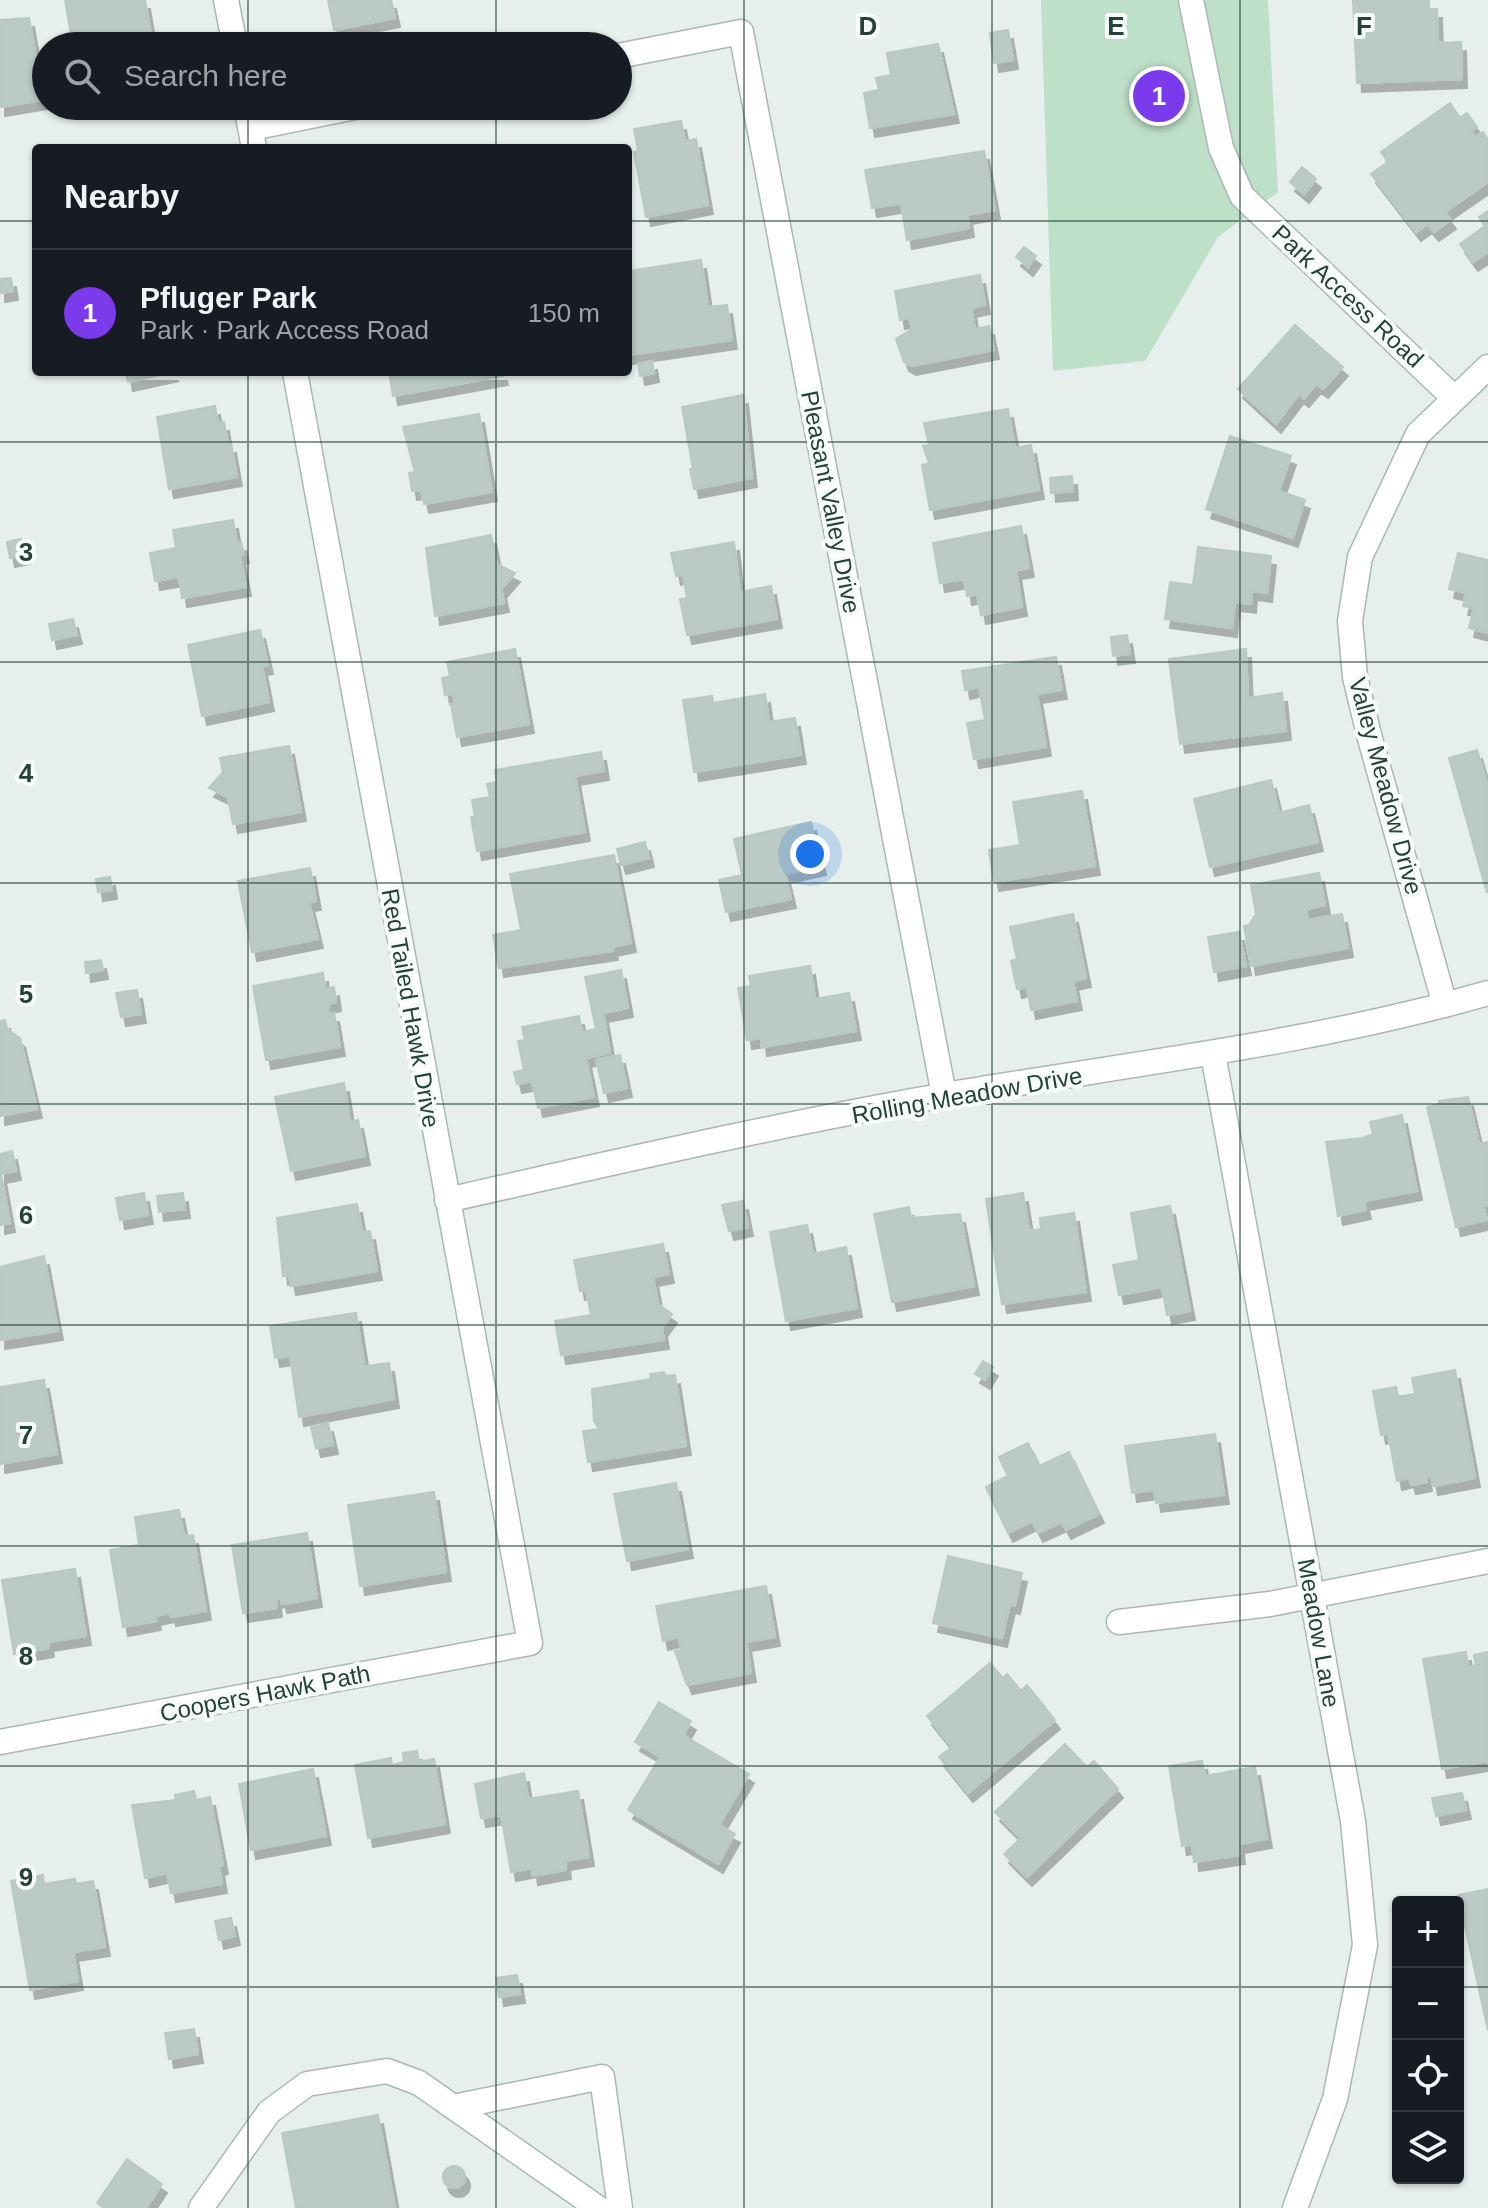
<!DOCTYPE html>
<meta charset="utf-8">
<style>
body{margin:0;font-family:Arial,sans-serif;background:#20242c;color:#f1f3f6}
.controls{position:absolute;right:24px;bottom:24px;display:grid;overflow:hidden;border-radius:8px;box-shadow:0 2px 6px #0004}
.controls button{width:72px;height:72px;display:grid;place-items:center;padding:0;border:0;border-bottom:2px solid #363941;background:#171b24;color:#f1f3f6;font:40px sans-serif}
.you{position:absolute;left:810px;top:854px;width:28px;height:28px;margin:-20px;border:6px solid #fff;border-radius:50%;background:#1a73e8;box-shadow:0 0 0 12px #1a73e833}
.badge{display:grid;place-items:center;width:52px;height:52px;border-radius:50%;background:#7c3aed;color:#fff;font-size:26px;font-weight:700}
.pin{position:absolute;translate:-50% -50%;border:4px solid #fff;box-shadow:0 2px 8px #0006}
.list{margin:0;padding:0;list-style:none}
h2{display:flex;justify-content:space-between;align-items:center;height:104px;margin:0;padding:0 32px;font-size:34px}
h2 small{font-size:26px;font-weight:400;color:#9ea1a6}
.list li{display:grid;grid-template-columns:52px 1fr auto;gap:24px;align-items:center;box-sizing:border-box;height:128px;padding:0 32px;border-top:2px solid #363941}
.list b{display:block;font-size:30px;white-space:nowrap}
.list p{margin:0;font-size:26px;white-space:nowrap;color:#9ea1a6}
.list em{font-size:26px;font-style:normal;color:#9ea1a6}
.icon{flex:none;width:44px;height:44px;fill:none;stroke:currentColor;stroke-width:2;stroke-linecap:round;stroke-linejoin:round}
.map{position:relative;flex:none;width:1488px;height:2208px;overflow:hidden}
.search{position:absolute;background:#171b24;box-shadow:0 2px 6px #0004;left:32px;top:32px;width:600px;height:88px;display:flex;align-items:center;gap:20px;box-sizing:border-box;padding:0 28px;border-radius:44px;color:#9ea1a6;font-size:30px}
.panel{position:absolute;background:#171b24;box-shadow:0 2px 6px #0004;left:32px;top:144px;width:600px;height:232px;border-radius:8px}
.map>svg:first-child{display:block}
</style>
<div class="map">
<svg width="1488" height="2208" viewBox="0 0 1488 2208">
<defs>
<filter id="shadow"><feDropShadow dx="5" dy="9" stdDeviation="0" flood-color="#0004"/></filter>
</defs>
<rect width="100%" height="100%" fill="#e6efeb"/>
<path fill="#bfe0c8" d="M1041 0H1268L1278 192 1218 237 1145 361 1053 371Z"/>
<path fill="#bbcac4" stroke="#b8c9c2" stroke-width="2" filter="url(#shadow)" d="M65 0H145L153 46H73Z
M328 0H391L395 18 334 30Z
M1353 0H1429V9H1437L1438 43 1461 42 1462 79 1357 83Z
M29 18 39 75 46 91 42 100 0 107V20Z
M1008 30 1013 60 994 63 990 33Z
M938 44 954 114 870 128 864 93 879 90 876 78 891 75 887 53Z
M1450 103 1460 118 1467 113 1477 127 1471 131 1475 137 1483 132 1488 140V182L1445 212 1451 220 1434 232 1427 224 1416 232 1371 174 1388 162 1381 152Z
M681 121 685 141 696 139 708 205 646 217 634 152 638 151 634 129Z
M984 151 995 210 967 215 969 228 907 240 901 203 872 208 865 170Z
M1302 167 1316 179 1304 194 1290 182Z
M1488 211V252L1473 262 1460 244 1485 226 1479 217Z
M1024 247 1036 256 1028 267 1016 257Z
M701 260 708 307 727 305 732 340 628 355V271Z
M980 275 985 305 971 308 975 329 989 326 994 350 911 366 904 362 896 339 912 329 909 318 900 320 895 291Z
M11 278 13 291 0 293V279Z
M1295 325 1343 367 1323 389 1316 384 1304 398 1299 394 1276 424 1238 389Z
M652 361 654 373 640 376 638 364Z
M126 372H174L128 382Z
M389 372H502L503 376 393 396Z
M743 395 752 478 694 489 690 469H693L682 407Z
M215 406 218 423 224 422 228 445 231 444 237 477 169 489 157 417Z
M1008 409 1015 448 1031 445 1039 490 930 510 922 465 929 463 923 446 929 445 924 423Z
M479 414 492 492 424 504 421 490 412 491 409 473 415 472 403 427Z
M1230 436 1291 456 1279 491 1305 500 1293 538 1206 509Z
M1072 476 1073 491 1051 493 1050 478Z
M233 520 237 543 241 542 244 554 240 555 246 587 182 598 179 577 155 581 150 553 176 548 173 530Z
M1021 526 1029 568 1016 570 1022 607 981 615 977 594 967 596 964 579 940 583 933 543Z
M491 535 497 564 515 573 501 589 504 603 435 616 426 548Z
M21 539 25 555 10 558 7 542Z
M734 542 740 592 771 586 777 619 687 635 680 599 687 598 683 575 676 576 671 553Z
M1198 547 1271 556 1267 593 1252 591 1251 604 1235 602 1232 628 1165 619 1170 582 1193 585Z
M1458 553 1488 560V633L1469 628 1474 608 1463 606 1466 593 1449 589Z
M73 619 77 635 52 640 49 624Z
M260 630 268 665 262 666 269 702 202 716 188 645Z
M1127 635 1130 654 1113 656 1111 637Z
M515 649 529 724 457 737 451 704 455 703 453 694 445 695 442 678 450 676 447 662Z
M1246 649 1248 698 1282 693 1286 731 1180 744 1169 659Z
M1056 657 1062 690 1037 694 1046 747 974 759 967 723 985 720 979 687 965 690 962 671Z
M765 694 769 722 795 718 801 755 694 772 683 700 712 696 713 703Z
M289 746 301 812 233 824 228 797 209 788 223 772 220 758Z
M1477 750 1488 787 1487 893 1449 758Z
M601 752 604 771 575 776 585 832 477 851 471 817H475L472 800 490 797 487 784 497 782 495 770Z
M1271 780 1279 813 1309 805 1318 842 1210 867 1194 799Z
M1082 791 1095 866 994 882 989 850 1020 845 1013 802Z
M811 822 821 866 785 874 791 899 726 912 719 880 742 875 734 839Z
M645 842 649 858 621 865 617 849Z
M614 855 631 943 612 947 613 951 499 968 493 935 521 930 510 874Z
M310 868 316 901 309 902 318 939 252 952 238 881Z
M1319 873 1325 905 1306 909 1308 920 1342 914 1348 948 1251 966 1244 926 1249 925 1256 914 1251 885Z
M110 877 112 890 98 892 96 879Z
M1073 914 1086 978 1073 981 1077 1001 1031 1010 1027 987 1017 989 1011 961 1017 959 1010 927Z
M1239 932 1246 966 1214 972 1208 937Z
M101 960 103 970 86 973 85 962Z
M810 966 815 999 849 993 856 1031 762 1047 761 1038 747 1040 738 988 751 986 749 976Z
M621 970 628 1008 603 1013 610 1053 586 1058 594 1097 538 1108 532 1081 517 1084 514 1072 524 1070 518 1041 525 1040 522 1027 579 1016 582 1032 596 1029 585 977Z
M323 973 325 989 334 987 336 1002 328 1004 329 1014 334 1013 340 1047 266 1060 253 986Z
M137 990 141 1014 121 1017 116 993Z
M5 1020 7 1029 20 1038 37 1109 0 1116V1021Z
M620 1055 627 1088 604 1093 596 1060Z
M344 1083 350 1122 358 1120 365 1156 291 1171 275 1097Z
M1468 1097 1479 1144 1488 1142V1205L1483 1206 1487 1220 1456 1227 1427 1107 1439 1104V1101Z
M1402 1115 1417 1191 1364 1201 1366 1210 1338 1216 1326 1142 1363 1138 1373 1134 1370 1122Z
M12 1151 16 1171 1 1174 10 1223 0 1225V1154Z
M144 1193 148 1215 120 1220 116 1198Z
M183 1193 185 1209 159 1212 157 1196Z
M1023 1193 1029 1231 1041 1229 1040 1218 1074 1213 1086 1292 1002 1304 986 1199Z
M743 1201 748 1227 729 1231 722 1205Z
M357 1204 362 1232 370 1231 377 1271 291 1286 289 1275 283 1276 277 1218Z
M1170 1206 1190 1311 1167 1315 1162 1287 1119 1295 1113 1265 1139 1260 1131 1213Z
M909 1207 911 1218 960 1214 974 1286 892 1302 874 1214Z
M807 1225 813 1254 846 1247 857 1308 786 1321 770 1232Z
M663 1244 669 1274 653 1277 658 1304 672 1314 662 1328 664 1340 561 1355 555 1321 591 1315 586 1290 580 1291 574 1260Z
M44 1256 58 1331 0 1340V1267Z
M356 1313 364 1363 360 1364V1367L389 1363 394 1399 299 1417 290 1356 275 1358 270 1326Z
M983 1361 993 1367 985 1380 975 1374Z
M1455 1370 1475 1478 1433 1486 1431 1476 1426 1477 1427 1482 1411 1485 1409 1478 1397 1481 1388 1433 1381 1435 1373 1391 1396 1387 1398 1397 1415 1394 1412 1378Z
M664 1372 665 1376 675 1375 686 1446 588 1462 583 1431 599 1429 594 1421 592 1389 651 1379 650 1374Z
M44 1380 57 1454 0 1464V1387Z
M328 1423 333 1445 316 1448 311 1427Z
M1215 1434 1224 1495 1156 1503 1154 1490 1132 1493 1125 1446Z
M1028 1443 1039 1466 1069 1452 1099 1514 1066 1530 1062 1522 1038 1533 1032 1521 1008 1533 986 1487 1008 1476 999 1457Z
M676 1483 688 1549 627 1561 614 1494Z
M434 1492 446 1572 360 1586 348 1505Z
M179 1510 184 1536 193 1535 206 1611 171 1617 170 1613 155 1616 156 1621 123 1627 110 1550 139 1545 135 1517Z
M307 1533 317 1598 282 1604 281 1598 276 1599 277 1608 243 1613 232 1545Z
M948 1556 1022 1573 1015 1605 1010 1604 1002 1638 933 1623Z
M75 1569 86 1636 48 1642 49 1648 14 1654 2 1580Z
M766 1586 775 1637 746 1642 751 1673 687 1685 675 1651 681 1650 679 1637 663 1641 656 1606Z
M1466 1652 1468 1667 1476 1665 1474 1655 1488 1652V1764V1761L1442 1769 1423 1659Z
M990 1663 1003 1678 1007 1674 1021 1691 1027 1685 1055 1720 968 1793 939 1757 952 1747 927 1716Z
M659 1702 691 1721 683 1735 749 1774 719 1825 735 1834 718 1864 628 1810 660 1757 635 1742Z
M1065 1744 1087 1767 1094 1761 1118 1789 1027 1877 1004 1854 1021 1838 995 1812Z
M417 1751 419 1762 434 1759 445 1824 368 1838 355 1765 391 1758 392 1765 404 1762 403 1753Z
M1202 1761 1205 1776 1255 1767 1267 1839 1239 1844 1240 1855 1194 1862 1192 1844 1182 1846 1169 1766Z
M313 1769 326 1836 251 1850 239 1784Z
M524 1773 528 1799 578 1791 589 1857 565 1861 566 1870 533 1876 532 1868 511 1872 501 1815 481 1818 475 1784Z
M194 1791 196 1800 210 1797 223 1865 219 1866 222 1884 171 1893 167 1873 145 1878 132 1805 176 1800 175 1795Z
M1462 1793 1466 1810 1436 1816 1432 1798Z
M43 1875 44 1884 75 1879 76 1884 93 1881 105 1947 73 1952 78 1981 30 1990 11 1881Z
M1488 1889V2030L1458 1895Z
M231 1918 235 1936 219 1940 215 1921Z
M517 1975 520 1994 499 1997 496 1978Z
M194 2029 198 2054 169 2059 165 2033Z
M378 2115 395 2208H296L282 2133Z
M127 2159 162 2184 146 2208H104L97 2203Z
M443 2177a11 11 0 1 1 22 0a11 11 0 1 1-22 0Z"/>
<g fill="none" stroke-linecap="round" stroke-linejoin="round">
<defs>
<path id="minor" d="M226 0 235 46
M1191 0 1221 148 1242 196 1453 397
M618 56 741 32 944 1095
M246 106 254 148
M251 128 360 106
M1445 1005 1369 735 1355 677 1350 621 1360 557 1418 434 1488 367
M1213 1054 1353 1821 1365 1945 1335 2099 1295 2208
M447 1200C612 1163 779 1124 946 1095 1127 1064 1311 1044 1488 993
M1119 1622 1270 1604 1488 1561
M0 1742 530 1643 295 372
M453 2107 602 2077 620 2208
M201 2208 269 2112 307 2084 387 2071 419 2083 598 2208"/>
</defs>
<use href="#minor" stroke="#a8b8b2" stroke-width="27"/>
<use href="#minor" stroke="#fff" stroke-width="24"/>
</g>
<path fill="none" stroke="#24423a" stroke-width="2" stroke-opacity="0.55" d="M248 0V46M496 0V46M744 0V2208M992 0V2208M1240 0V2208M248 106V148M496 106V148M0 221H36M628 221H1488M248 372V2208M496 372V2208M0 442H1488M0 662H1488M0 883H1488M0 1104H1488M0 1325H1488M0 1546H1488M0 1766H1488M0 1987H1398M1458 1987H1488"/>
<g text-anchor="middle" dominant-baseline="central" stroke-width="8" stroke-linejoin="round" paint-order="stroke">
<g font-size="24" fill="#24423a" stroke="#f7fbf9">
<text transform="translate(1348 296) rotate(43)">Park Access Road</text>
<text transform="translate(831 502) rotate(79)">Pleasant Valley Drive</text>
<text transform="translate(1386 786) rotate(75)">Valley Meadow Drive</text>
<text transform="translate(411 1008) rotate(80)">Red Tailed Hawk Drive</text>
<text transform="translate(967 1095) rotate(-10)">Rolling Meadow Drive</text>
<text transform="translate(1319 1633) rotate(80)">Meadow Lane</text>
<text transform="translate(265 1693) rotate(-11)">Coopers Hawk Path</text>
</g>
</g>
<g font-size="26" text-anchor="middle" font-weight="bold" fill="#24423a" stroke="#f7fbf9" stroke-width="8" stroke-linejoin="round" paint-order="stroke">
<text x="868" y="35">D</text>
<text x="1116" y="35">E</text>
<text x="1364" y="35">F</text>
<text x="26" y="561">3</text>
<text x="26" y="782">4</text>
<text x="26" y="1003">5</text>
<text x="26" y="1224">6</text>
<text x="26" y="1444">7</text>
<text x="26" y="1665">8</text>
<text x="26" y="1886">9</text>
</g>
</svg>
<div class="controls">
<button>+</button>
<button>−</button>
<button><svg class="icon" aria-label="locate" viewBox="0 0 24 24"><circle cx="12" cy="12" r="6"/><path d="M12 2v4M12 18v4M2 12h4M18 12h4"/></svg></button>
<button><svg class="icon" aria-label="layers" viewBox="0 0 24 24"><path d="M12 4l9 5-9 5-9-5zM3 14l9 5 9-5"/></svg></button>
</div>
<div class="you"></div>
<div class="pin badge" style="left:1159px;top:96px">1</div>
<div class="search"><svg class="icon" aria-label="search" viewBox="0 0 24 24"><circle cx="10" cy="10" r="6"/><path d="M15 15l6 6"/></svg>Search here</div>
<section class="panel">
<h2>Nearby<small></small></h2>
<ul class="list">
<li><span class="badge">1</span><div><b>Pfluger Park</b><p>Park · Park Access Road</p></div><em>150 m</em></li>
</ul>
</section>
</div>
